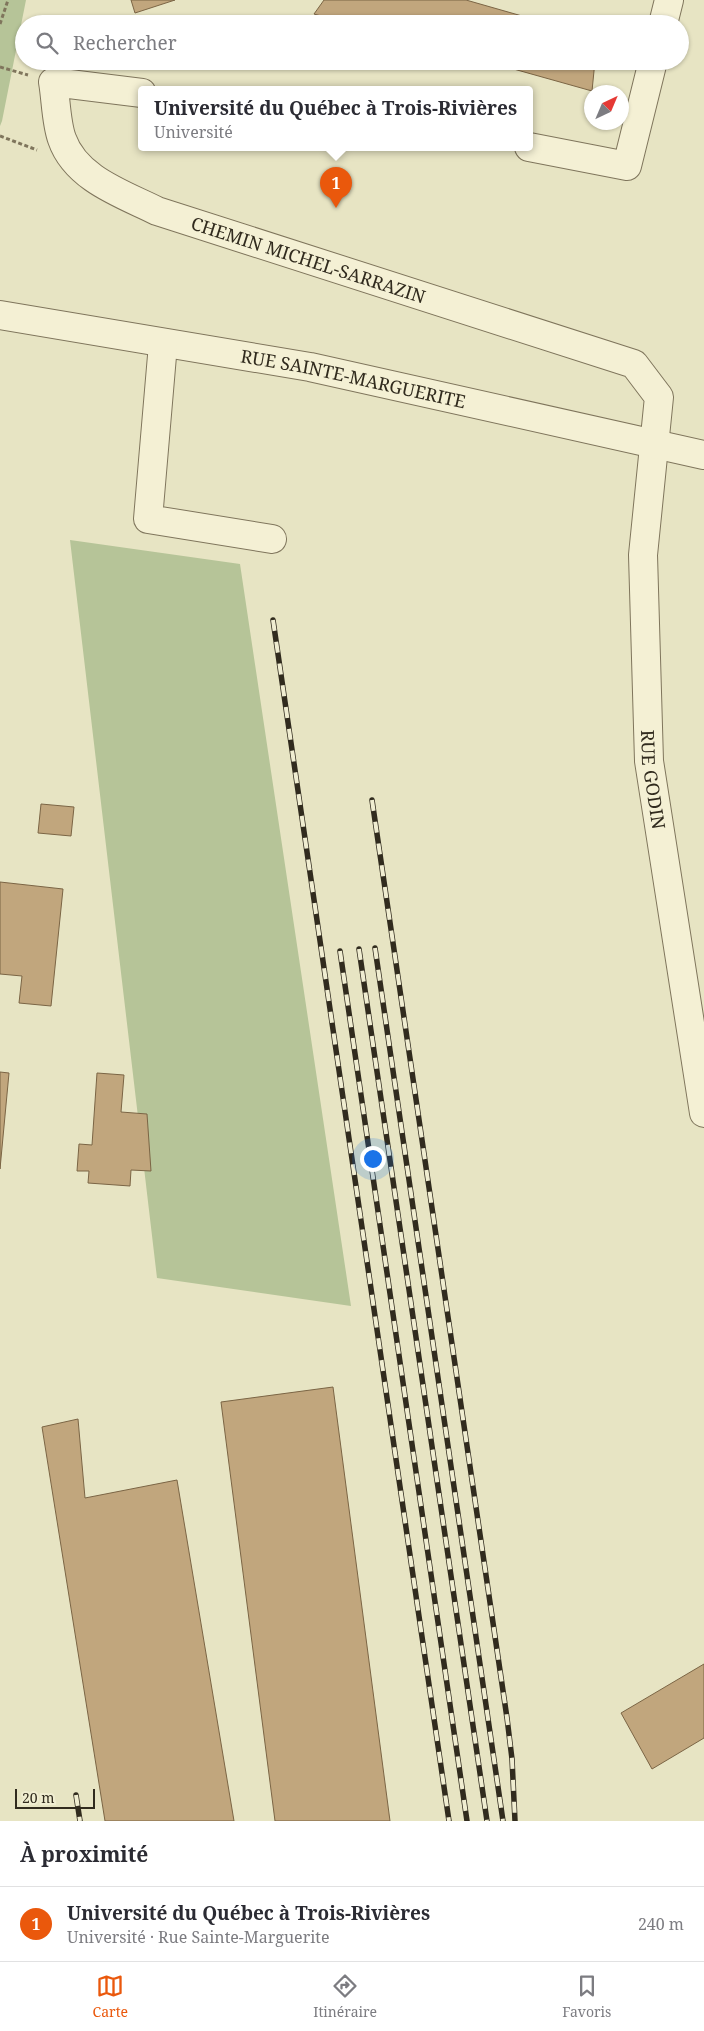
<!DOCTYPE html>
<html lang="fr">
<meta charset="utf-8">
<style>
body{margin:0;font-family:"Noto Serif",serif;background:#f2f2f3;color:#2b2b33}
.compass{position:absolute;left:584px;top:85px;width:45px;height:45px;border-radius:50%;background:#fff;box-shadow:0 1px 4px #0004;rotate:44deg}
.scale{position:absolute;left:15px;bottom:12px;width:80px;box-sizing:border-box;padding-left:5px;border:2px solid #312b1e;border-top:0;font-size:14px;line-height:18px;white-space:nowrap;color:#312b1e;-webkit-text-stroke:4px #f0edd1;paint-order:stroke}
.you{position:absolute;left:372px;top:1158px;width:18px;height:18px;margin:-12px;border:4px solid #fff;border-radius:50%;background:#1a73e8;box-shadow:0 0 0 8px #1a73e833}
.badge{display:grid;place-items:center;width:32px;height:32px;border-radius:50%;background:#ea580c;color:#fff;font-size:16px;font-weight:700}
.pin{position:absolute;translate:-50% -41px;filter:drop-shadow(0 1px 2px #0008)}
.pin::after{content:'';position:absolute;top:26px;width:18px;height:15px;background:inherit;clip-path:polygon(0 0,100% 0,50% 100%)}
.popup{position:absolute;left:138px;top:86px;width:395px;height:65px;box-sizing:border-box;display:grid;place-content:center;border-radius:5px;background:#fff;filter:drop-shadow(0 1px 4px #0005);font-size:16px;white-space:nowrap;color:#7c7c81}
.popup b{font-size:19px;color:#2b2b33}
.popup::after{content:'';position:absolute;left:50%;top:100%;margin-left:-10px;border:10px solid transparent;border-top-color:#fff}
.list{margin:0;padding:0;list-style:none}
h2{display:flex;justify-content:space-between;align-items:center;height:65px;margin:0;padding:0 20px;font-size:21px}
h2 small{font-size:16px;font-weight:400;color:#7c7c81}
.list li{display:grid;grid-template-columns:32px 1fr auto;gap:15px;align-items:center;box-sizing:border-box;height:75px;padding:0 20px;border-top:1px solid #e1e1e2}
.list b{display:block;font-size:19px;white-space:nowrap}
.list p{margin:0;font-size:16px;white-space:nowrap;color:#7c7c81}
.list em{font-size:16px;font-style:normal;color:#7c7c81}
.icon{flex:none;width:28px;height:28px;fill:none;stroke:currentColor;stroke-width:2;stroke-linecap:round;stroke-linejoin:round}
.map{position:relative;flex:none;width:704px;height:1821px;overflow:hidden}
.search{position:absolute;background:#fff;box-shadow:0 1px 4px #0004;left:15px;right:15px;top:15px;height:55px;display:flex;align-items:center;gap:12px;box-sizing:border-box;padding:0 18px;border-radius:28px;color:#7c7c81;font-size:19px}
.sheet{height:140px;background:#fff}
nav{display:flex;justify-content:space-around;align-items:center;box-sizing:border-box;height:70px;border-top:1px solid #e1e1e2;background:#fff;font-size:14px;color:#7c7c81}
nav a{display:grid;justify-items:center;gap:2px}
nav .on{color:#ea580c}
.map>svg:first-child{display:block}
</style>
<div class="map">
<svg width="704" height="1821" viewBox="0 0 704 1821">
<rect width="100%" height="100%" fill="#e7e4c3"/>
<path fill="#b6c498" d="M0 0H26L2 121 0 126Z
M70 540 240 564 351 1306 157 1278Z"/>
<path fill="#c1a67d" stroke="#7b6545" d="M131 0H175L135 13Z
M324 0H466L550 24H349L314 14Z
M485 61H595L592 91Z
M41 804 74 807 71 836 38 833Z
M0 882 63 889 51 1006 19 1003 22 976 0 974Z
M0 1072 9 1073 0 1169Z
M97 1073 124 1075 121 1112 147 1114 151 1171 131 1170 130 1186 88 1183 89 1171H77L79 1144 92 1145Z
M333 1387 390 1821H275L221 1402Z
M78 1419 85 1498 177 1480 234 1821H105L42 1427Z
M704 1664V1738L652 1769 621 1713Z"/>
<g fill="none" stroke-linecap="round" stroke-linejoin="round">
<defs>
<g id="minor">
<path d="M663 24 669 0"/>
<path id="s1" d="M142 93 53 82C56 99 56 123 62 139 76 179 123 194 157 211L634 364 659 397 643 555 649 761 704 1113"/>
<path d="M529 147 627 166 653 61"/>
<path id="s2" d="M0 315 310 367 704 455"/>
<path d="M163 344 148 519 272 539"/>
</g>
</defs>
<use href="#minor" stroke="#7f755c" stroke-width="30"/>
<path stroke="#7f755c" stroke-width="3" stroke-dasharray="4 2.5" stroke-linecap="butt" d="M0 24 8 0
M0 67 28 75
M0 136 37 150"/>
<use href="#minor" stroke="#f4f0d4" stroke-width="28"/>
<defs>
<path id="rail" d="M273 620 449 1821
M372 800 507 1718 512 1759 515 1821
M375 948 503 1821
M359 949 487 1821
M340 951 467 1821
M76 1795 80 1821"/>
</defs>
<use href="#rail" stroke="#312b1e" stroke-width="5.5"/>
<use href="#rail" stroke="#f0edd1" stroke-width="4" stroke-dasharray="11" stroke-linecap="butt"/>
</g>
<g text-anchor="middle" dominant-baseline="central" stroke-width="4" stroke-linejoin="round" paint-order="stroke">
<g font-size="18" fill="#312b1e" stroke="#f0edd1">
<text stroke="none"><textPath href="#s1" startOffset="429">CHEMIN MICHEL-SARRAZIN</textPath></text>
<text stroke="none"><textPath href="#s2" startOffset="359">RUE SAINTE-MARGUERITE</textPath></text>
<text stroke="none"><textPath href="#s1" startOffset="1196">RUE GODIN</textPath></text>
</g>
</g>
</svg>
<svg class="compass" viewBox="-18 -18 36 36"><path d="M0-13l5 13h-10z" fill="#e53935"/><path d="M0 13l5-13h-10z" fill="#7c7c81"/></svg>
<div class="scale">20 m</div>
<div class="you"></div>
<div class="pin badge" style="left:336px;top:208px">1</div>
<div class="popup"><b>Université du Québec à Trois-Rivières</b>Université</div>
<div class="search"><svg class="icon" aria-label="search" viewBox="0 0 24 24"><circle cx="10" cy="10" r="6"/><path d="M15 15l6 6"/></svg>Rechercher</div>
</div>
<section class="sheet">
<h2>À proximité<small></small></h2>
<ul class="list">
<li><span class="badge">1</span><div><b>Université du Québec à Trois-Rivières</b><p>Université · Rue Sainte-Marguerite</p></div><em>240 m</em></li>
</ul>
</section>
<nav>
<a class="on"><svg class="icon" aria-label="map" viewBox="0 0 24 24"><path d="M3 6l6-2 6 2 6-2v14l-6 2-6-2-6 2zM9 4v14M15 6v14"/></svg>Carte</a>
<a><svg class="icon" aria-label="directions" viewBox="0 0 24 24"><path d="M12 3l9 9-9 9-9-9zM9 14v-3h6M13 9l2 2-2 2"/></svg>Itinéraire</a>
<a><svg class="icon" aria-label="saved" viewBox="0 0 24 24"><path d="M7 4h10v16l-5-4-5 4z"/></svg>Favoris</a>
</nav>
